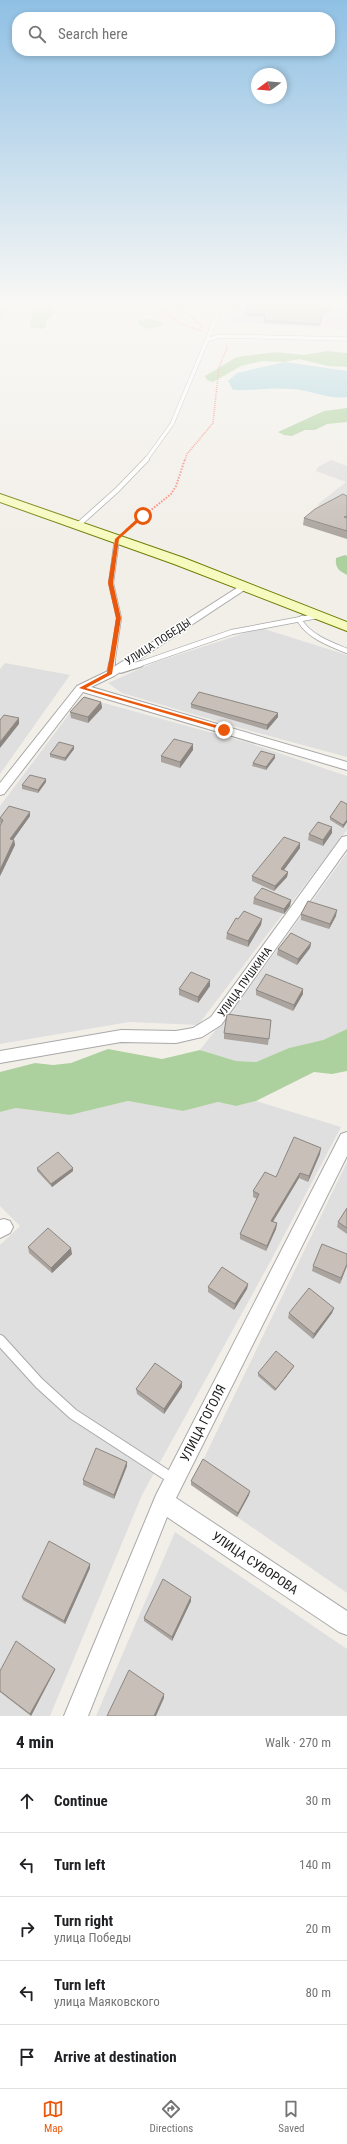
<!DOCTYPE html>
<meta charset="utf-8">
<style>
body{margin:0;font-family:"Roboto Condensed",sans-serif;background:#f6f6f6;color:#202124}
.compass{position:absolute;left:251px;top:68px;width:36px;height:36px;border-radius:50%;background:#fff;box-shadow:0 2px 6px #0003;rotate:254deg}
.stop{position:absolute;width:12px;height:12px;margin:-9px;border:3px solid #ea580c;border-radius:50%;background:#fff}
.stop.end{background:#ea580c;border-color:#fff;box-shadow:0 1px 4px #0008}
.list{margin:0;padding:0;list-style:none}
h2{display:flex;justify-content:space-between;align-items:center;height:52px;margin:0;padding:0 16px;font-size:17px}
h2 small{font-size:13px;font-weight:400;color:#757577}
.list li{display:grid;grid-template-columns:26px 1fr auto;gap:12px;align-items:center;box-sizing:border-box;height:64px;padding:0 16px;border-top:1px solid #e0e0e0}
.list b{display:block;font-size:15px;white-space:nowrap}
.list p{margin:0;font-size:13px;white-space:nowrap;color:#757577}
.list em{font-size:13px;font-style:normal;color:#757577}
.icon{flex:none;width:22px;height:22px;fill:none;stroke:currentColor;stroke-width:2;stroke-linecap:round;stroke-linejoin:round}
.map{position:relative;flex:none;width:347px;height:1716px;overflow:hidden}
.search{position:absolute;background:#fff;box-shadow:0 2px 6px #0003;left:12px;right:12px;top:12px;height:44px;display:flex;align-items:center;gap:10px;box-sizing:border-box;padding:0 14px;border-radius:16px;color:#757577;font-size:15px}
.sheet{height:372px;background:#fff}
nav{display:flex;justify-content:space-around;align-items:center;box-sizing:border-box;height:56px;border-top:1px solid #e0e0e0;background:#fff;font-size:11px;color:#757577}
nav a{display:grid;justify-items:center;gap:2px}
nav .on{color:#ea580c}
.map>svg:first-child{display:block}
</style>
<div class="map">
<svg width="347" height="1716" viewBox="0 0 347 1716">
<rect width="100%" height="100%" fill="#f2efe9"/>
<path fill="#e0dfdf" d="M331 460 347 466V516L317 505 346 482 316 471 318 467Z
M261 628 347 655V757L240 728 122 693 108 683 153 663Z
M5 663 70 675 0 774V669Z
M82 697 249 743 347 776V830L198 1025 129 1022 0 1044V806Z
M347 853V1029L323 1040 289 1048 256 1062 236 1061 200 1050 251 985Z
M128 1101 183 1111 218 1102 236 1106 256 1101 341 1127 269 1264 142 1495 50 1716H0V1245L20 1226 0 1206V1112L16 1108 70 1115Z
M347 1162V1593L191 1485Z
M175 1532 347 1649V1716H96Z"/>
<path fill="#ebdbe8" d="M240 302H347V330L229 322 240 306 238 305Z"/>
<path fill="#add19e" d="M34 302H55L52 306 54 315 46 320V326L43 329 30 327Z
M143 319 156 320 164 325 147 329 138 324V321Z
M327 351 347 353V367L328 366 299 359 285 362 263 361 241 366 213 382 207 380 205 376 235 358 244 356 277 352 303 355Z
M347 408V422L327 424 315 430H305L292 436 284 435 278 432 324 411Z
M345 555 347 556V575C339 571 335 568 336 558Z
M347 1029V1071L332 1074 314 1072 256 1101 236 1106 218 1102 183 1111 128 1101 70 1115 16 1108 0 1112V1072L35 1063 53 1065 71 1063 108 1049 162 1059 200 1050 236 1061 256 1062 289 1048 323 1040Z"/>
<path fill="#c6e0d4" d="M0 302H14L11 309 0 321Z"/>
<path fill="#aad3df" d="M285 362 347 371V397C329 400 310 390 292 389 272 387 253 391 233 390L228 381 237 373Z"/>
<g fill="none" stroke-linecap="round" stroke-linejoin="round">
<defs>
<path id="lane-far3" d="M346 302 347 307
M207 340 222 302
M146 460 172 424 207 340 220 336 347 339"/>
<path id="lane-far2" d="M78 525 117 490 147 459
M302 618 300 621C310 637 330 644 347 651
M112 665 119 618 111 583 117 539
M137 665 232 632 317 616"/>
<path id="lane-far1" d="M112 664 110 674 112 673
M121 670 140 664"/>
<path id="lane" d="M0 1340 39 1383 73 1414 173 1479"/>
<path id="street" d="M243 584 248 587 246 589 114 676 91 687 347 762V770L83 692 4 794 0 795V783L77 686 106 672Z
M347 836V849L221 1025 202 1037 176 1043 121 1042 0 1063V1051L121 1030 176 1031 193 1028 211 1017 342 837Z
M347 1132V1156L176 1498 347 1611V1635L339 1632 167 1517 88 1716H64L156 1495 341 1134Z
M4 1219 10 1221 13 1227 10 1233 0 1238V1220Z"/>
<path id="secondary" d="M0 494 184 558 347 622V631L174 564 0 502Z"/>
</defs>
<use href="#lane-far3" stroke="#a9a9a9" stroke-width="4.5"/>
<use href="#lane-far2" stroke="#a9a9a9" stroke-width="6"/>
<use href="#lane-far1" stroke="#a9a9a9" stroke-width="8"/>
<use href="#lane" stroke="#a9a9a9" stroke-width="12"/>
<use href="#street" stroke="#a9a9a9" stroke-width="2"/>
<use href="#secondary" stroke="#707d05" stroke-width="2"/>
<path stroke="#fa8072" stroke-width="1.5" stroke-dasharray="1 1" stroke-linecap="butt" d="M152 302 179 323 202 331
M168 302 192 316 202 327
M185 460 187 454 213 423 219 367 227 348 226 344"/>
<path stroke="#fa8072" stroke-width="2" stroke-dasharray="1.5 1.5" stroke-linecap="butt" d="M126 530 171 494 176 486 185 459"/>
<use href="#lane-far3" stroke="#fff" stroke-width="3.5"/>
<use href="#lane-far2" stroke="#fff" stroke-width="4.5"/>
<use href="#lane-far1" stroke="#fff" stroke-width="5.5"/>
<use href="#lane" stroke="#fff" stroke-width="10"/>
<use href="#street" fill="#fff" fill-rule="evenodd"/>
<use href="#secondary" fill="#f7fabf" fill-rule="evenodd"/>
</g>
<path fill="#aba49e" d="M239 302H332L328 313H323L320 326 263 323 265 317 245 316V314L248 306 238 305Z
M347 496V539L303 525 304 518Z
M101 702 102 708 88 723 71 718 70 712Z
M191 704 278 717 267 730 191 708Z
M193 744V750L180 768 161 762V756Z
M74 746V749L65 761 50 757V754Z
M275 758 266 770 252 766 253 763Z
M46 779V782L38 793 22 789V785Z
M347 804V822L343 828 330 820V817Z
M30 812V816L13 840H14L15 845 2 872 0 876V826L1 824 0 823V818Z
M332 833 323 846 308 840 309 834Z
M300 848 284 870 288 872 287 877 274 891 252 881V876Z
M254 898 291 900 290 906 284 914 253 904Z
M301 914 336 916 329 929 301 920Z
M262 919 261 925 248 947 226 939 227 933Z
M311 943 310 948 297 965 277 955 278 949Z
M210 986 198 1003 179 995V989Z
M256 990 303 994 293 1011 256 995Z
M271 1020 268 1045 224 1039V1033Z
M320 1154 308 1182 299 1178 273 1222 277 1223 276 1229 266 1251 240 1239V1234L257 1199 253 1197V1191L276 1177Z
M37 1168 73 1171 52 1187 37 1171Z
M347 1208V1234L337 1227 338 1222Z
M28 1247 72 1254 52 1273 29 1253Z
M347 1254 340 1284 312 1271 313 1266Z
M248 1284 247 1289 234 1310 208 1292V1287Z
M334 1308 332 1313 313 1339 288 1318 289 1313Z
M293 1368 275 1391 258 1376V1373Z
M182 1382V1387L164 1414 137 1394 136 1389Z
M127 1462V1466L114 1499 83 1485V1480Z
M191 1481 249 1495 237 1517 191 1485Z
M90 1564V1568L65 1624 23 1600 22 1597Z
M191 1597V1601L172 1641 144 1621V1618Z
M55 1669V1670L31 1716 0 1692V1671Z"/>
<path fill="#8b8681" d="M101 702 102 708 88 723V717Z
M278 713V717L267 730V725Z
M19 718V724L0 748V742Z
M193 744V750L180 768V762Z
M74 746V749L65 761V758Z
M275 755V758L266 770V767Z
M46 779V782L38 793V790Z
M30 812V816L10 844V839Z
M347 820V822L343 828V825Z
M332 827V833L323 846V840Z
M14 840 15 845 2 872 0 876V870Z
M300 843V848L281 874V869Z
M288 872 287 877 274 891 275 886Z
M291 900 290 906 284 914V909Z
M337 910 336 916 329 929 330 924Z
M262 919 261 925 248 947V941Z
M311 943 310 948 297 965 298 959Z
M210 980V986L198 1003V997Z
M303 989V994L293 1011 294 1005Z
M321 1148 320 1154 308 1182 309 1176Z
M73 1168V1171L52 1187 51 1184Z
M300 1173 299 1178 270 1226 271 1221Z
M277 1223 276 1229 266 1251 267 1246Z
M71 1248 72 1254 52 1273 51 1268Z
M347 1264V1266L340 1284 341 1278Z
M248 1284 247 1289 234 1310 235 1304Z
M334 1308 332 1313 313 1339 314 1334Z
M294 1366 293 1368 275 1391 276 1389Z
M182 1382V1387L164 1414V1409Z
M127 1462V1466L114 1499V1495Z
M250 1491 249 1495 237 1517 238 1513Z
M90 1564V1568L65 1624 64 1621Z
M191 1597V1601L172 1641V1637Z
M55 1669V1670L31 1716 30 1714Z
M164 1694V1698L156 1716H154Z"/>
<path fill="#c7bfb8" stroke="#8b8681" d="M239 302H331L328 311H323L320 324 264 320 265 315 245 314 249 304 238 303Z
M343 494 347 496V516L344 517 347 518V531L304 518 315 509Z
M199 692 278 713 267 725 191 704Z
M84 697 101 702 88 717 70 712Z
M4 715 19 718 0 742V720Z
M174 739 193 744 180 762 161 756Z
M59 742 74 746 65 758 50 754Z
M261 751 275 755 266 767 253 763Z
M30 775 46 779 38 790 22 785Z
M341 801 347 804V820L343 825 330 817Z
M9 806 30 812 10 839 14 840 0 870V826L3 820 0 818Z
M318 822 332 827 323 840 309 834Z
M284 837 300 843 281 869 288 872 275 886 252 876Z
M262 888 291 900 284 909 254 898Z
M308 901 337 910 330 924 301 914Z
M244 911 262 919 248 941 227 933 236 918 238 919Z
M291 933 311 943 298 959 278 949Z
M191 972 210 980 198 997 179 989Z
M266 974 303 989 294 1005 256 990Z
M227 1014 271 1020 269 1039 224 1033Z
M294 1137 321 1148 309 1176 300 1173 271 1221 277 1223 267 1246 240 1234 259 1194 253 1191 265 1172 276 1177Z
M58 1152 73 1168 51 1184 37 1168Z
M347 1208V1228L338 1222Z
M48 1228 71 1248 51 1268 28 1247Z
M322 1244 347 1254V1264L341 1278 313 1266Z
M222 1267 248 1284 235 1304 208 1287Z
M309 1288 334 1308 314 1334 289 1313Z
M276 1351 294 1366 276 1389 258 1373Z
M155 1363 182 1382 164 1409 136 1389Z
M96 1448 127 1462 114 1495 83 1480Z
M203 1459 250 1491 238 1513 191 1481Z
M49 1541 90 1564 64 1621 22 1597Z
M163 1579 191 1597 172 1637 144 1618Z
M16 1641 55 1669 30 1714 0 1691V1671Z
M129 1670 164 1694 154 1716H107Z"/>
<linearGradient id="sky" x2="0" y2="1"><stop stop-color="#8fc0e4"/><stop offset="0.56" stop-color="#f9f8f5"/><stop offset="1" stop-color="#f9f8f5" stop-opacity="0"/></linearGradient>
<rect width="347" height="542" fill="url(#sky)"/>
<path fill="#ea580c" d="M141 515 145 516 119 539 113 583 121 618 112 674 86 688 226 728V731L79 688 107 673 116 618 108 583 115 539Z"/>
<g text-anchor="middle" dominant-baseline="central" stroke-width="3" stroke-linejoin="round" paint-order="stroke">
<g font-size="11" fill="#222" stroke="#fff">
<text transform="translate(158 642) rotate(-33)">УЛИЦА ПОБЕДЫ</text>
<text transform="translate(245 982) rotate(-54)">УЛИЦА ПУШКИНА</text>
</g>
<g font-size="13" fill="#222" stroke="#fff">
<text transform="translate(203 1423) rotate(-63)">УЛИЦА ГОГОЛЯ</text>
<text transform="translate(255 1563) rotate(34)">УЛИЦА СУВОРОВА</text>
</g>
</g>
</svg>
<svg class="compass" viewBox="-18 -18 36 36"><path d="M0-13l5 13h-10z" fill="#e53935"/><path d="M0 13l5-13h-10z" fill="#757577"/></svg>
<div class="stop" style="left:143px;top:516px"></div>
<div class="stop end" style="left:224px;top:730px"></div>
<div class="search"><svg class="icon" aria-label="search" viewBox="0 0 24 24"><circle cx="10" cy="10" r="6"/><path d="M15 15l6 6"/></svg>Search here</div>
</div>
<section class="sheet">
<h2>4 min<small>Walk · 270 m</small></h2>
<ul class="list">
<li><svg class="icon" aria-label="ahead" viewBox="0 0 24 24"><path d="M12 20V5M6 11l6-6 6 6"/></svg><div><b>Continue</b></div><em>30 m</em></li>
<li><svg class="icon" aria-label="left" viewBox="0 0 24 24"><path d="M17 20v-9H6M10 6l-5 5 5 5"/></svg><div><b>Turn left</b></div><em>140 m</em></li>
<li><svg class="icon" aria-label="right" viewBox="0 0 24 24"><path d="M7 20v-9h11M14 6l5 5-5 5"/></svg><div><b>Turn right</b><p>улица Победы</p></div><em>20 m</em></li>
<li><svg class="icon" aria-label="left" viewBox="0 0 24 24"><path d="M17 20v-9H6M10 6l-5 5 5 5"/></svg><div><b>Turn left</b><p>улица Маяковского</p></div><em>80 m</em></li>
<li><svg class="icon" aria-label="arrive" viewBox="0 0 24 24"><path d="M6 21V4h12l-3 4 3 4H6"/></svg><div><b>Arrive at destination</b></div></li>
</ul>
</section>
<nav>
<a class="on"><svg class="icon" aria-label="map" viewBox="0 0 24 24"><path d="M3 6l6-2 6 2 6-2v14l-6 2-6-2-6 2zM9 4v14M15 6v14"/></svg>Map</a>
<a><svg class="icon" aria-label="directions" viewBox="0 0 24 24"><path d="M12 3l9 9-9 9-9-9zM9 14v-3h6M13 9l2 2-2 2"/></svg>Directions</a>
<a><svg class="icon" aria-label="saved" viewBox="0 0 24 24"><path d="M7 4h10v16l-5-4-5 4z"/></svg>Saved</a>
</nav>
